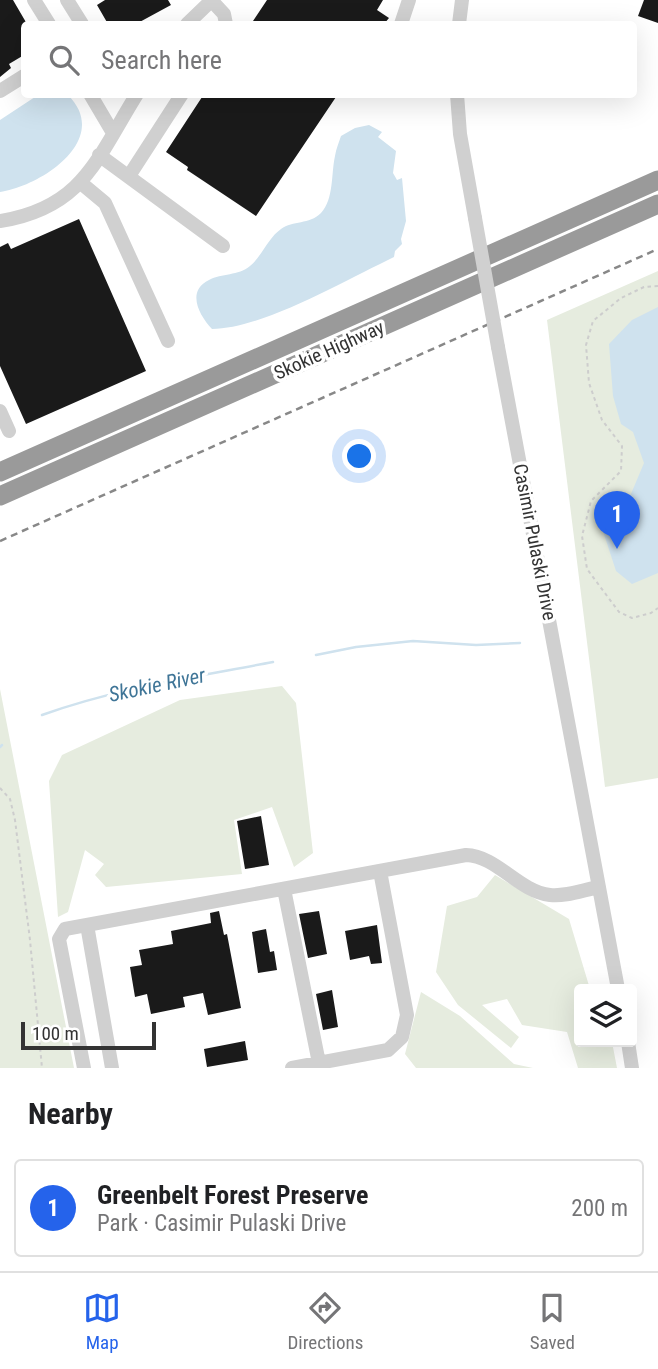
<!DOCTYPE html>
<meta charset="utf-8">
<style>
body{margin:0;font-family:"Roboto Condensed",sans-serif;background:#f6f6f6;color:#202124}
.controls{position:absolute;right:21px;bottom:21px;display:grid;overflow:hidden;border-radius:7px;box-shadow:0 7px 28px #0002}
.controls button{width:63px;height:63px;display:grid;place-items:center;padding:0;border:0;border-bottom:2px solid #e0e0e0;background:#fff;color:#202124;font:35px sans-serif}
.scale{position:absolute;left:21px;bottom:18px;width:135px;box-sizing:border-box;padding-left:7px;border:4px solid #333;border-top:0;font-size:19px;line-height:24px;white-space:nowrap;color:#333;-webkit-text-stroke:5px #fff;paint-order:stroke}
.you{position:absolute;left:360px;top:457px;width:24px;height:24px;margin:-18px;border:5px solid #fff;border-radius:50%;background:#1a73e8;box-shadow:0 0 0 10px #1a73e833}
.badge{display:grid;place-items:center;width:46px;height:46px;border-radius:50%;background:#2563eb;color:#fff;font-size:23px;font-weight:700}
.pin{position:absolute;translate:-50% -58px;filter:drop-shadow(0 2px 4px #0008)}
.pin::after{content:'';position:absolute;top:37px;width:24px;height:21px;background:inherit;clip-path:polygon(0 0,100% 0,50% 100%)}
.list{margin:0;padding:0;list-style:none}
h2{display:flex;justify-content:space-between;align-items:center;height:91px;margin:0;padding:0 28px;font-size:30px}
h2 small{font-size:23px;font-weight:400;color:#757577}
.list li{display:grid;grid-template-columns:46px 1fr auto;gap:21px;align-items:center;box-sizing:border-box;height:98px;margin:0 14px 14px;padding:0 14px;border:2px solid #e0e0e0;border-radius:7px}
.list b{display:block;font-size:26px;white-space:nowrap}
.list p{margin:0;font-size:23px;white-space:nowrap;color:#757577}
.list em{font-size:23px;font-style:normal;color:#757577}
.icon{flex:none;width:38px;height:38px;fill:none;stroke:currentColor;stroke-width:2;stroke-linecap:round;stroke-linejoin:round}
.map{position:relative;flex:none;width:658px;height:1068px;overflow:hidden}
.search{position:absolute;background:#fff;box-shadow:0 7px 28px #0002;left:21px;right:21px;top:21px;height:77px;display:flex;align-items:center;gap:18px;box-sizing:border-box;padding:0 24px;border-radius:7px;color:#757577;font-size:26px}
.sheet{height:203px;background:#fff}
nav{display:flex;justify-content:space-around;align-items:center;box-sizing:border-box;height:98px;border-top:2px solid #e0e0e0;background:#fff;font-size:19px;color:#757577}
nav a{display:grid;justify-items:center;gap:4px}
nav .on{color:#2563eb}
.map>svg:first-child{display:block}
</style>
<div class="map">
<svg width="658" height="1068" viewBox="0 0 658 1068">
<rect width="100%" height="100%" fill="#fff"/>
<path fill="#e6ecdf" d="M658 271V778L605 787 547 320Z
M282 686 296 703 313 853 294 867 272 807 234 820 242 874 106 887 95 875 104 864 85 850 68 912 58 917 49 781 62 755 180 700Z
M0 689 74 1068H0Z
M495 875 569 919 590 989H579V1042H612L617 1068H578L567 1032 522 1025 507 999 482 1005 519 1037 511 1048 458 1005 436 972 447 906 477 897Z
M421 992 460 1016 514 1064 533 1068H416L405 1054Z"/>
<path fill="#cfe2ee" d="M38 95H68C112 139 42 186 0 192V120Z
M369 125 382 132 378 137 396 151 393 173 397 180 402 178 406 221 401 239 402 244 395 251 394 257C346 280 262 329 212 329 199 315 186 291 209 280 222 273 238 276 250 266 262 256 268 238 281 229 293 220 309 225 321 213 334 199 331 174 335 156 336 149 339 142 341 136L355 128Z
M658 307V573L632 584 616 571 602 528 628 501 644 463 633 432 621 424 613 396 609 344 632 320Z"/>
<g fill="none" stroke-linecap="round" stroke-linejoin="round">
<path stroke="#cfe2ee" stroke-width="2.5" d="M316 655 356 647 413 641 476 645 520 643
M42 715C117 688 195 677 273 662
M0 747 2 745"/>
</g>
<path fill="#1a1a1a" d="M0 0H13L27 24H24V55L9 64 11 68 0 77Z
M105 0H168L171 5 136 24H108L97 5Z
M267 0H383L377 10 389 18 384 24H251Z
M644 0H658V23L638 16Z
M204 94H338L256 216 187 170 188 167 166 152Z
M79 219 146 371 26 424 0 366V247L8 243 11 249Z
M261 816 269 865 245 869 237 821Z
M219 911 224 935 227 934 241 1008 208 1015 203 993 183 997 185 1007 151 1014 147 994 135 997 130 967 142 965 139 950 173 944 171 931 211 923 210 913Z
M319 911 327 954 308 958 299 914Z
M377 925 382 963 371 964 369 956 350 960 345 931Z
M266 929 270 952 274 951 277 970 258 973 252 932Z
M332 990 338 1027 323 1030 316 994Z
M245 1041 248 1060 207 1067 204 1049Z"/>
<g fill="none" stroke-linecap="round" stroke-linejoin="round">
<path stroke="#cdcdcd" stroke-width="2" stroke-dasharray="3.5 3.5" stroke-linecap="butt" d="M658 286 644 287 621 298 593 321 586 345 589 383 602 420 622 446 621 471 591 501 582 536 587 569 619 612 632 618 651 613 658 608
M0 788 10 799 15 820 30 940 42 1068"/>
<path stroke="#d0d0d0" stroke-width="14" d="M34 0 49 24
M67 0 82 24
M211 0 224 14 226 24
M187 24 212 0
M401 24 409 0
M459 24 462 0
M0 91 24 76
M90 94 113 133
M457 94 460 134 475 218
M99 155 223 246
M129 176 182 94
M81 183 105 203 168 341
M0 221C83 208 97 158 137 94
M498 347 618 989
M0 411 9 431
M284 889 319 1063
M87 925 112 1068
M628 1042 632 1068
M84 1068 59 939 65 929 466 855C497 856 518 891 550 895 565 897 583 890 599 887
M292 1068 388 1050 402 1037 407 1015 380 871"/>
<path stroke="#9a9a9a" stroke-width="19" d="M0 472 658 180
M0 496 658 204"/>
<path stroke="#888" stroke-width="2.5" stroke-dasharray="7 5" stroke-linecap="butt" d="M0 541 658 249"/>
<path stroke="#d0d0d0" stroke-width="14" d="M475 218 498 347"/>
</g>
<g text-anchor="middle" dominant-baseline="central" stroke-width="7" stroke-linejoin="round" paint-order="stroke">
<g font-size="19" fill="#333" stroke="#fff">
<text transform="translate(329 350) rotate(-24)">Skokie Highway</text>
<text transform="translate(535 542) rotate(79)">Casimir Pulaski Drive</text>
</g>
<g font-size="21" font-style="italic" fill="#3f7597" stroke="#fff">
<text transform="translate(157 685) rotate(-12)">Skokie River</text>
</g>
</g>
</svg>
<div class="controls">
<button><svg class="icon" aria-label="layers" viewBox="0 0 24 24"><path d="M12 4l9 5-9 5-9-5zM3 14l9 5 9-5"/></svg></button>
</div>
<div class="scale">100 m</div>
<div class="you"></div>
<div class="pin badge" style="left:617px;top:549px">1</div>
<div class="search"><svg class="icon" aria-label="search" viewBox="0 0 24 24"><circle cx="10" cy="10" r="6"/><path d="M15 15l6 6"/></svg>Search here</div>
</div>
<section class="sheet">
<h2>Nearby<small></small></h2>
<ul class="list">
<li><span class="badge">1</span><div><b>Greenbelt Forest Preserve</b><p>Park · Casimir Pulaski Drive</p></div><em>200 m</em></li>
</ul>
</section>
<nav>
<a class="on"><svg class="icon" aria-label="map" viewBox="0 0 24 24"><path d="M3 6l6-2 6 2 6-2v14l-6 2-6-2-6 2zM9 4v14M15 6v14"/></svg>Map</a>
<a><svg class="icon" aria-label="directions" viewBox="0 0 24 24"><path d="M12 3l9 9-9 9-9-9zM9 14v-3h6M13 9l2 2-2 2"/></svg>Directions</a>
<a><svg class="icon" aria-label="saved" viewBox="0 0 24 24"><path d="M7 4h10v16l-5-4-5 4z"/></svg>Saved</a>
</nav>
